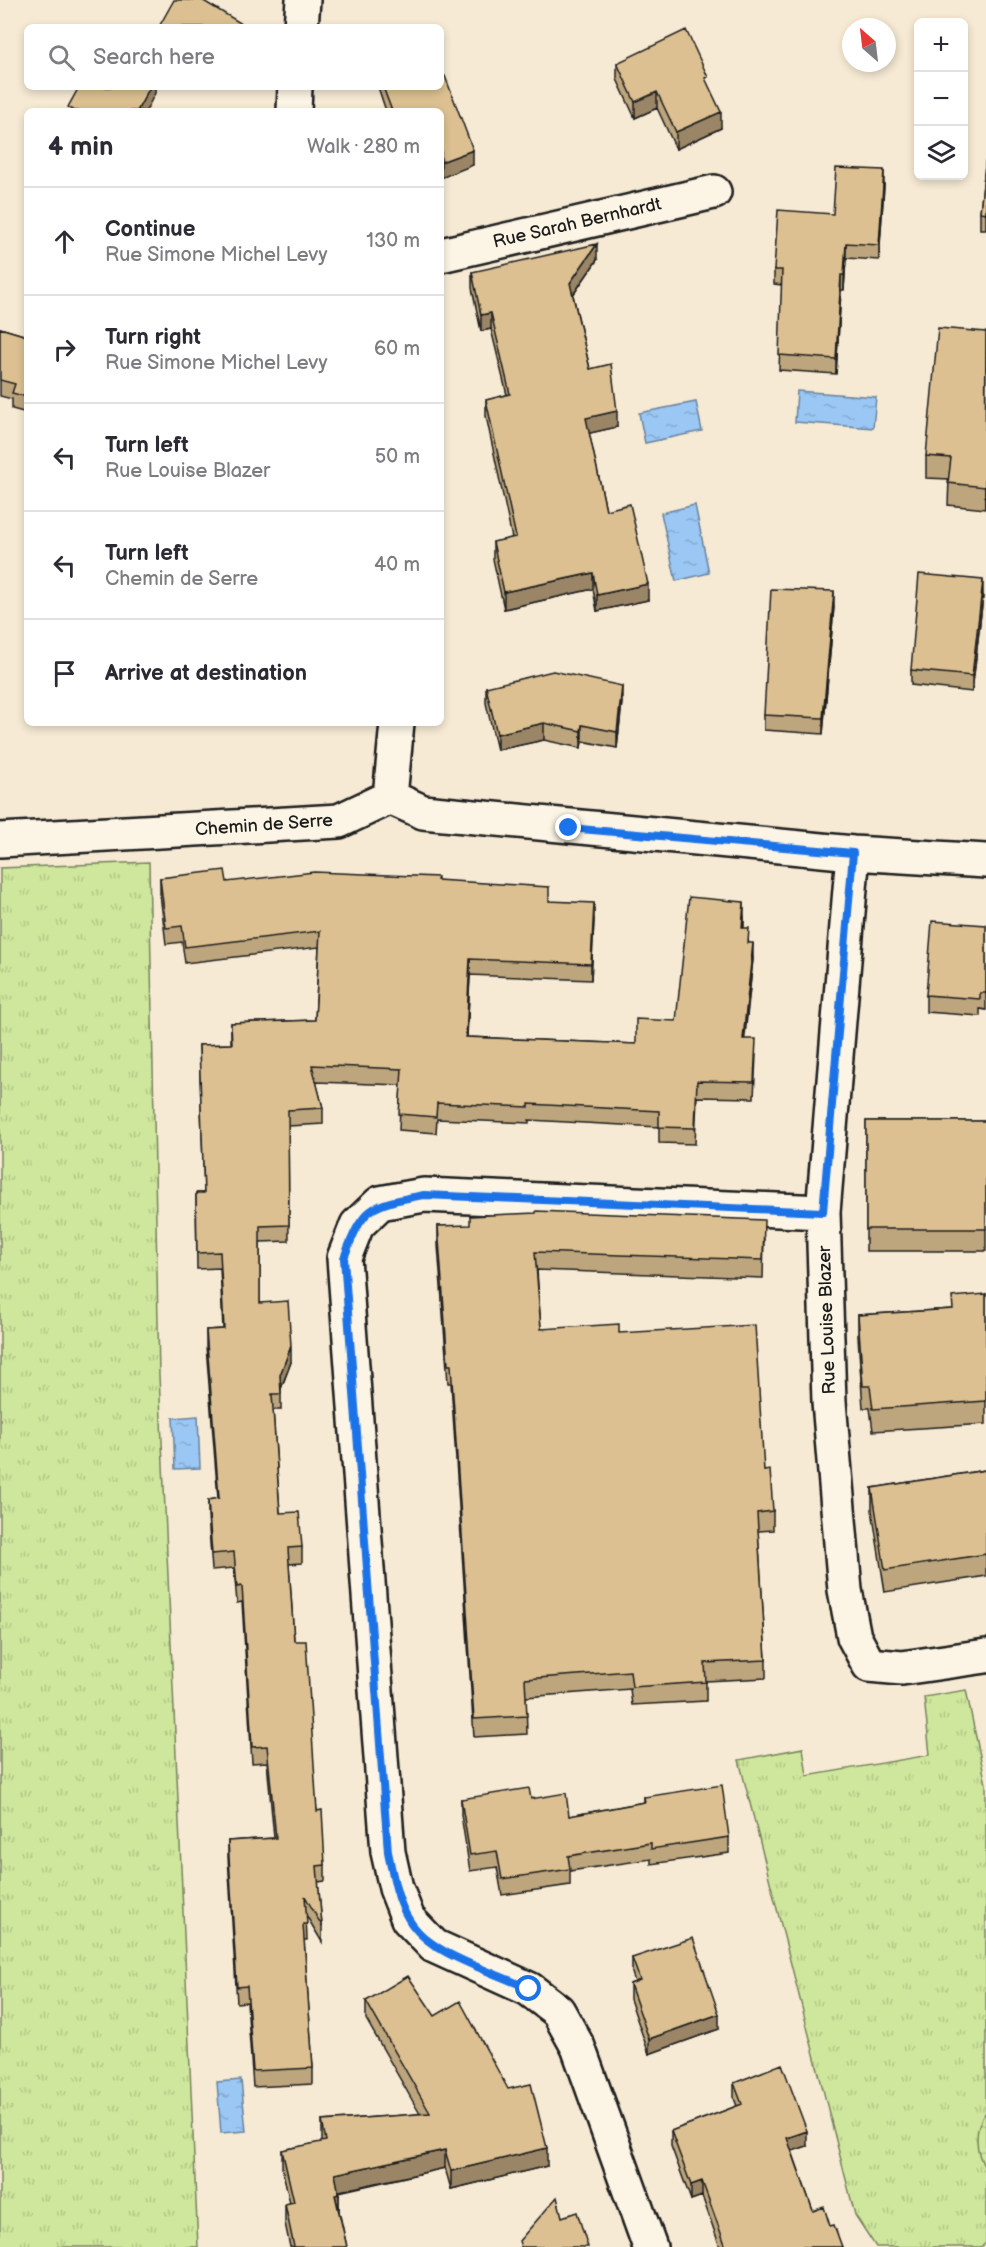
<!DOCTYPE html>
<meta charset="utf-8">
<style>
body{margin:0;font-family:"Balsamiq Sans",sans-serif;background:#f2f2f3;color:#2b2b33}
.controls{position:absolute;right:18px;top:18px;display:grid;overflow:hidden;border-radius:9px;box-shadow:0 3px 9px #0003}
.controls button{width:54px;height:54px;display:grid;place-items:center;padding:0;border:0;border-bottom:2px solid #e1e1e2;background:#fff;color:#2b2b33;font:30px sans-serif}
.compass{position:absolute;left:842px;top:18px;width:54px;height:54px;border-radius:50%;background:#fff;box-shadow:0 3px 9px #0003;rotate:332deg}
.stop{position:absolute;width:18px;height:18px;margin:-14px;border:4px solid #1a73e8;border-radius:50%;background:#fff}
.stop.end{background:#1a73e8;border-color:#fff;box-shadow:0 2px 6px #0008}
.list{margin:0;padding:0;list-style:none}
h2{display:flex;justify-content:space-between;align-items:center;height:78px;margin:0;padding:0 24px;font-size:26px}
h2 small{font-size:20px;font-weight:400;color:#7c7c81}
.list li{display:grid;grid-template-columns:39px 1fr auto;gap:18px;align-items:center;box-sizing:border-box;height:108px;padding:0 24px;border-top:2px solid #e1e1e2}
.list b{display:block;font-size:22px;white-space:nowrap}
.list p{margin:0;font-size:20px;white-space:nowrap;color:#7c7c81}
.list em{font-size:20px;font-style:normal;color:#7c7c81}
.icon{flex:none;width:33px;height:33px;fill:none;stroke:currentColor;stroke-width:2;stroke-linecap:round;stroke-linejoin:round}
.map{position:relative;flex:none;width:986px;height:2247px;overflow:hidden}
.search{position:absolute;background:#fff;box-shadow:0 3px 9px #0003;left:24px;top:24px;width:420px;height:66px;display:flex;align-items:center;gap:15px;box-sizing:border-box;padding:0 21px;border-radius:9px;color:#7c7c81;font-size:22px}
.panel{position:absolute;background:#fff;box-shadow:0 3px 9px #0003;left:24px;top:108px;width:420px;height:618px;border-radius:9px}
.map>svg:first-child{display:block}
</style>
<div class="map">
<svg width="986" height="2247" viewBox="0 0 986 2247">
<defs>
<pattern id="grass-tufts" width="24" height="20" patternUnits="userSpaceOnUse" patternTransform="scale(1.5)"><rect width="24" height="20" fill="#cfe79c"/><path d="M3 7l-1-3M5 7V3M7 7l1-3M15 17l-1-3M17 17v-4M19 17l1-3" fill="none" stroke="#b1c686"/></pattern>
<pattern id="park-crowns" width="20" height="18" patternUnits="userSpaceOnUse" patternTransform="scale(1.5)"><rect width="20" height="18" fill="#cfe79c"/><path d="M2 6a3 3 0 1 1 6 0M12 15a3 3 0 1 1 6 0" fill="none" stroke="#b1c686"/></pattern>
<pattern id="water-ripples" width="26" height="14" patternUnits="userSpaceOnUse" patternTransform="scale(1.5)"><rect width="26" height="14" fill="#9ac7f4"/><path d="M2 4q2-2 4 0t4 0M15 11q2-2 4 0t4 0" fill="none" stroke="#84aad1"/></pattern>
</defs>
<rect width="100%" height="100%" fill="#f6ead4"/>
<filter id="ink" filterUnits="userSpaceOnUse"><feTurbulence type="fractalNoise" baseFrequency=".0167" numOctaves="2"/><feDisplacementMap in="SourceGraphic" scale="12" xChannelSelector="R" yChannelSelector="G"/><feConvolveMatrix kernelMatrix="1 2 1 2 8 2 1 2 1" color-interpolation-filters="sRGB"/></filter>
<g filter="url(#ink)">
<path fill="url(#grass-tufts)" stroke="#76825c" stroke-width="1.5" d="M149 862 159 1375 198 2247H0V868Z
M966 1690 986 1784V2243L981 2247H876L855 2215 739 1760 803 1748 807 1776 930 1755 924 1697Z"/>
<path fill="url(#park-crowns)" stroke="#76825c" stroke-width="1.5" d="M986 2112V2169C975 2153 973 2128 986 2112Z"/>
<path fill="url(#water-ripples)" stroke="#68839e" stroke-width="1.5" d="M797 391 876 397 873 428 795 422Z
M696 402 702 431 645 443 639 413Z
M695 505 709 573 676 581 661 513Z
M198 1416 200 1468 175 1469 173 1418Z
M241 2080 246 2131 221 2133 217 2082Z"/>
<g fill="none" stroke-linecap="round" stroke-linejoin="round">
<defs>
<path id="minor" d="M301 27 303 0
M294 111 295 87
M441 255 714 192
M390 797 423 812 853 853 986 861
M390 797 397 723
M0 840 339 821 390 797
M853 853 823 1212 829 1402 845 1590 854 1637 869 1665 902 1668 986 1656
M650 2247 578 2047 558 2011 529 1989 434 1946 408 1919 396 1888 388 1852 344 1258 357 1225 380 1203 424 1195 823 1212"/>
</defs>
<use href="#minor" stroke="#1c1c1c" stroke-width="38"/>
<use href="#minor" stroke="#fcf5e5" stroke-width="33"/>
</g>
<path fill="#bda57d" stroke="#1c1c1c" stroke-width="1.5" d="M617 63 708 85 721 128 676 149 657 108 635 118 617 79Z
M378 87H441L473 165 441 111H386Z
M986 157V229H980V212Z
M884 185 879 260 846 258 844 290H841L836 374 779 370 782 285 774 284V270L833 214Z
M597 260 573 295 590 369 617 427 589 433 606 510 648 600 597 611 593 589 504 609 493 559V542L512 538 486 416V400L507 395 491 329 481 331 472 288V272Z
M0 328 27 336V413L12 409V399L0 396Z
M986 332 985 509 948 505 949 479 926 478V456Z
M983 596 972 692 911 685V670Z
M834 606 823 734 764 730V715Z
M486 687 622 702 617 748 582 741 581 748 544 740 497 750 486 703Z
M160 878 227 882 437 880 549 901 594 919 591 980 470 975 467 1037 636 1044 676 1021 744 918V928L749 943 753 959 744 1039 756 1055 754 1098 697 1097 695 1144 659 1143V1127L529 1120V1123L437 1119 436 1133 399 1130 401 1085 316 1082 323 1108V1124L288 1126 289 1241 260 1242V1303L291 1362 281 1389V1410H273L280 1513 302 1547V1563L289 1564 294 1641 317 1811 325 1865V1881L318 1882 322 1926V1942L306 1915 307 1940H304L313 2068V2084L253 2087 247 2002 237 2003 228 1857V1841L274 1838 267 1762 252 1763 242 1602 237 1603 234 1568 212 1570 208 1516V1500L218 1499 206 1346V1330L223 1329 220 1268 197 1269 196 1193H204L199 1045 231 1044V1023L315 1020 319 947 185 963 182 942 166 944 160 894Z
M986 925V1010L980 1009V1016L926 1012V995Z
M866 1121H986V1251H866Z
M438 1226 764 1238 763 1278 537 1270 541 1329 619 1333 764 1471 773 1511V1530L758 1531 766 1660V1678L706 1681V1701L632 1705 630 1689 526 1697 527 1734 474 1737 451 1383H448L438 1245Z
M986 1294V1424L873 1431 870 1408H863L858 1337V1315L952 1309Z
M986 1470V1576L885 1592 872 1510V1488Z
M644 1797 729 1837V1853L651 1864V1859L570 1871V1885L502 1895 497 1867 470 1871 461 1815V1799L569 1816 644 1802Z
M632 1958 719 2029 649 2054 630 1999V1984L635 1982 632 1973Z
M366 2001 435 2016 547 2166 451 2189 445 2168 339 2192V2211L347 2247H290L285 2223V2204L290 2203 282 2168V2150L322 2142V2121L420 2114 366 2019Z
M734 2083 807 2146 792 2151 813 2211 830 2226 842 2247H720L702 2196 691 2200 671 2146V2131L737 2106 734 2098Z"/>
<path fill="#9a8666" stroke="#1c1c1c" stroke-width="1.5" d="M150 87H155V93L146 111H137Z
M657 92V108L635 118V102Z
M721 112V128L676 149V132Z
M473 150V165L441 178V162Z
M884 170V185L879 260V245Z
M846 243V258L844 290V275Z
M597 244V260L570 299V283Z
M841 275V290L836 374V359Z
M491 313V329L481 331V315Z
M617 411V427L586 434V418Z
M986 480V501L985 509V487Z
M593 573V589L504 609V592Z
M983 580V596L972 692V676Z
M648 584V600L597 611V595Z
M834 591V606L823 734V718Z
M622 686V702L617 748V732Z
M544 723V740L497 750V734Z
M582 725V741L581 748V731Z
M744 902V918L742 944V928Z
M594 903V919L591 980V964Z
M753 943V959L743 1055V1039Z
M470 959V975L466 1053V1037Z
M291 1346V1362L280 1391V1375Z
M719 2014V2029L649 2054V2039Z
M807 2131V2146L787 2153V2138Z
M547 2148V2166L451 2189V2171Z
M445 2150V2168L335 2192V2174Z
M702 2181V2196L691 2200V2185Z
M339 2194V2212L335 2195Z"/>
<path fill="#dcc091" stroke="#1c1c1c" stroke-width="1.5" d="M174 0H202L247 27H163L160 25Z
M686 30 708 77 705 78 721 112 676 132 657 92 635 102 617 63Z
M445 76 473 150 441 162V111H392L383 87H441V77Z
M79 87H150L137 111H75L68 107Z
M986 157V213L980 212Z
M836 168 884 170 879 245 846 243 844 275H841L836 359 779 355 782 270H774L778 210 833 214Z
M597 244 570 283 590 369 611 364 617 411 586 418 606 510 630 504 648 584 597 595 593 573 504 592 493 542 516 537 486 400 510 394 491 313 481 315 472 272Z
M0 328 27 336V397L12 393 15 384 0 380Z
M938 328 986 332 985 487 948 483 951 458 926 456Z
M919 574 983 580 972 676 911 670Z
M771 589 834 591 823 718 764 715Z
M553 671 622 686 617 732 582 725 581 731 544 723 497 734 486 687Z
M225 870 227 882 314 872 438 877 437 880 549 887V901L594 903 591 964 470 959 466 1037 636 1044V1019L676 1021 689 897 744 902 742 928H749L748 943H753L743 1039H756L754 1082 697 1081 695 1128 659 1127V1111L529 1104V1107L437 1103 436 1117 399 1114 402 1069 312 1065 323 1108 288 1110 289 1225 260 1226V1303L288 1301 291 1346 280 1375 281 1394H272L280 1513 299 1512 302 1547 288 1548 294 1641H306L317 1811 322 1810 325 1865 317 1866 322 1926 305 1896 307 1924H303L313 2068 253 2071 247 1986 237 1987 228 1841 276 1838 267 1746 252 1747 242 1586 237 1587 234 1552 212 1554 208 1500 219 1498 206 1330 224 1329 220 1252 197 1253 196 1193H204L199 1045 232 1044 231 1023 315 1020 320 931 185 947 182 926 166 928 160 878Z
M932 921 986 925V993H980V999L926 995Z
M866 1121H986V1229H866Z
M536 1211 764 1220 763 1260 535 1252 541 1329 619 1324V1333L755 1325 764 1471 770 1470 773 1511 757 1513 766 1660 705 1663 706 1682 632 1687 630 1671 525 1679 527 1716 474 1719 451 1365H448L438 1226 470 1225V1216L536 1213Z
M986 1294V1401L873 1409 870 1386H863L858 1315 953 1309 952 1297Z
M986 1470V1554L885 1570 872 1488Z
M722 1785 729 1837 651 1849V1843L568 1856 570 1869 502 1879 497 1851 470 1855 461 1799 529 1788 531 1799 566 1793 569 1816 645 1802 644 1797Z
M693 1938 719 2014 649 2039 630 1984 640 1980 632 1958Z
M408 1976 435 2016 460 2001 508 2089 531 2084 547 2148 451 2171 445 2150 335 2174 339 2194 335 2195 347 2247H294L285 2204 294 2202 282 2150 326 2141 322 2121 430 2113 366 2001Z
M782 2064 807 2131 787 2138 813 2211 824 2207 830 2226 834 2225 842 2247H726L702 2181 691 2185 671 2131 742 2104 734 2083Z
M557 2197 562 2217 577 2212 588 2247H521L519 2241Z"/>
</g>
<g fill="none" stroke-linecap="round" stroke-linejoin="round" filter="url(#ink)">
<path stroke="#1a73e8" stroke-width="8" d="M529 1989C492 1970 429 1956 408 1918 396 1898 393 1874 388 1852L344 1258C364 1205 370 1205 424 1195L823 1212 853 853 569 828"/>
</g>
<g text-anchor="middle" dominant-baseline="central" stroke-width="6" stroke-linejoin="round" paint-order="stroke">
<g font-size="18" fill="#1c1c1c" stroke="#fcf5e5">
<text transform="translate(577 223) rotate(-13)">Rue Sarah Bernhardt</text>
<text transform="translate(264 825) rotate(-4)">Chemin de Serre</text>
<text transform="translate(827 1320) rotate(-92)">Rue Louise Blazer</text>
</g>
</g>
</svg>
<div class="controls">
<button>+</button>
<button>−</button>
<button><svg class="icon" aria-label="layers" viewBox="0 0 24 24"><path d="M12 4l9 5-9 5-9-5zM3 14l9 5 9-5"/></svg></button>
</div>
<svg class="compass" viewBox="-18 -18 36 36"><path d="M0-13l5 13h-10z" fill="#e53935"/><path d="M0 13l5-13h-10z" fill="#7c7c81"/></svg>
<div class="stop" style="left:529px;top:1989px"></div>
<div class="stop end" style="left:569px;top:828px"></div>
<div class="search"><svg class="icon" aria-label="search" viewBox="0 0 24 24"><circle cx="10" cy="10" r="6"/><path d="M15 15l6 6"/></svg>Search here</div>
<section class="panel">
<h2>4 min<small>Walk · 280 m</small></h2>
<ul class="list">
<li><svg class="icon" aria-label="ahead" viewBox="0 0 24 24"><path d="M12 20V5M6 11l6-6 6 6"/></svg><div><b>Continue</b><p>Rue Simone Michel Levy</p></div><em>130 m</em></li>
<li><svg class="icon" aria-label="right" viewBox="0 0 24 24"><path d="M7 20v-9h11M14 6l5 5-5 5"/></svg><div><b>Turn right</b><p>Rue Simone Michel Levy</p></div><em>60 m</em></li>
<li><svg class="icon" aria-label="left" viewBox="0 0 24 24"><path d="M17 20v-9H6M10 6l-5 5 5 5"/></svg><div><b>Turn left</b><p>Rue Louise Blazer</p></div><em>50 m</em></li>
<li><svg class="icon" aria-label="left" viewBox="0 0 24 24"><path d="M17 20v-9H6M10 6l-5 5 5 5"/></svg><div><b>Turn left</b><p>Chemin de Serre</p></div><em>40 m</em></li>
<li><svg class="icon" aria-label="arrive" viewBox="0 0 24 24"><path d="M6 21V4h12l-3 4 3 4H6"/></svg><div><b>Arrive at destination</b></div></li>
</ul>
</section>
</div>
